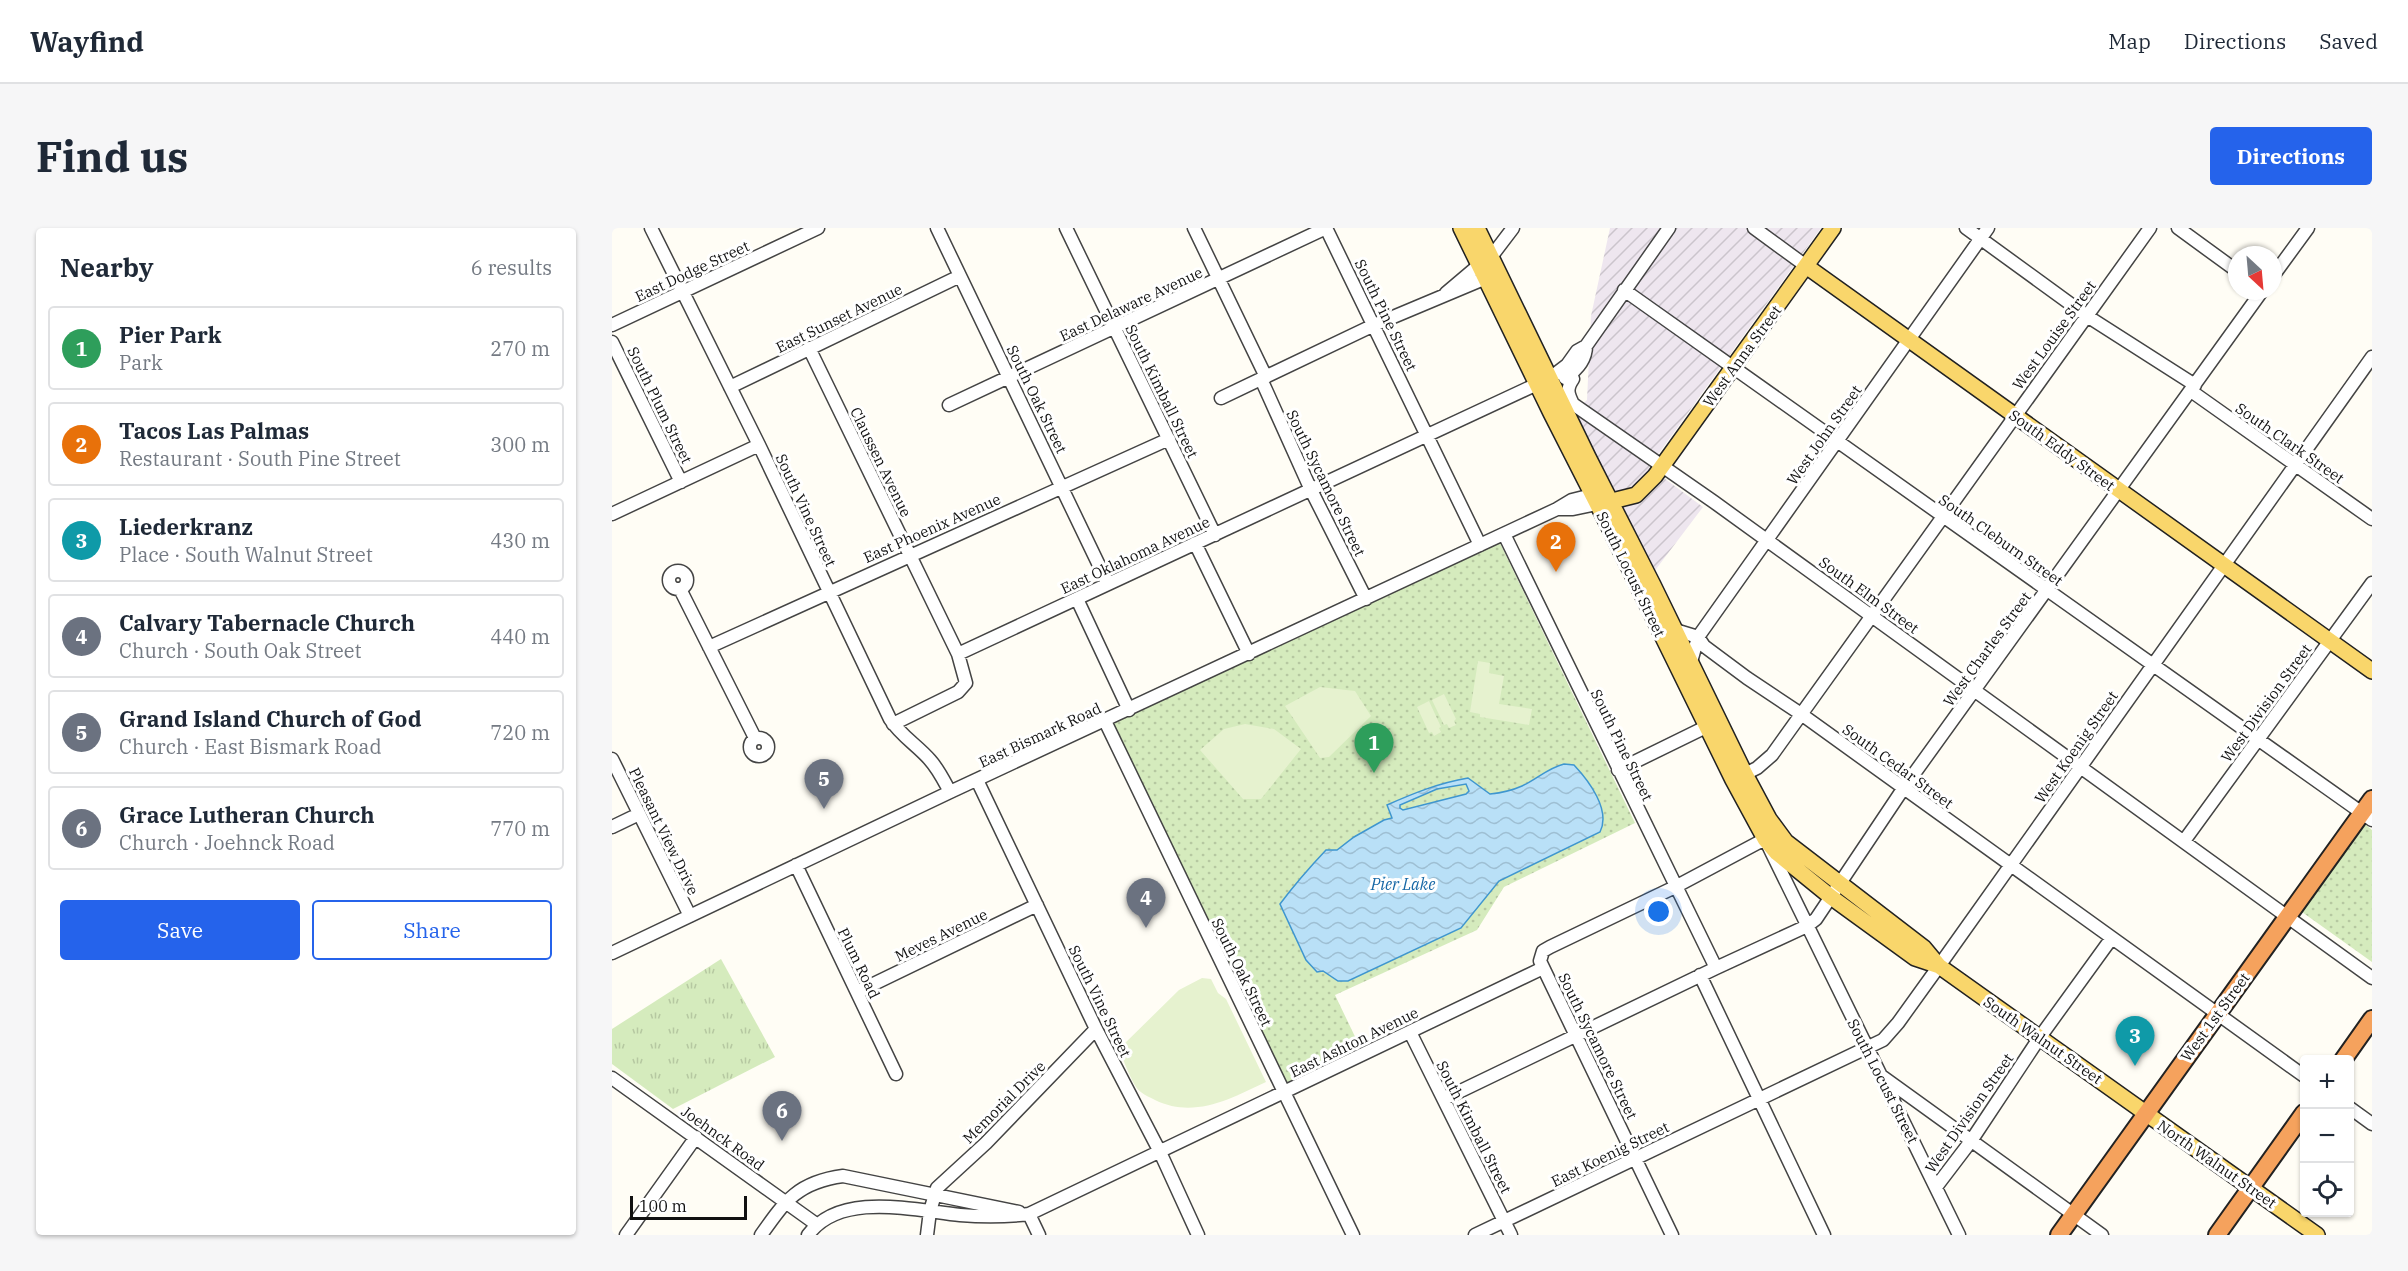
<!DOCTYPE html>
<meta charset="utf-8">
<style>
body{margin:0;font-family:"IBM Plex Serif",serif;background:#f6f6f7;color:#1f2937}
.controls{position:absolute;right:18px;bottom:18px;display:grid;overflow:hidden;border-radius:6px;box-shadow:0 2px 4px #0004}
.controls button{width:54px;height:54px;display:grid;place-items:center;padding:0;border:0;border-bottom:2px solid #e0e1e3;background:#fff;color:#1f2937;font:30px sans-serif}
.compass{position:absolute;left:1616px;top:18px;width:54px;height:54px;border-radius:50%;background:#fff;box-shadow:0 2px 4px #0004;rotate:154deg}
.scale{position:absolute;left:18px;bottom:15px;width:117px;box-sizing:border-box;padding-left:6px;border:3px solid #111;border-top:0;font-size:16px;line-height:21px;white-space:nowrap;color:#111;-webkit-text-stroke:4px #fff;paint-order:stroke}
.you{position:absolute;left:1047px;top:684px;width:21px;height:21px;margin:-15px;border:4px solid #fff;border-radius:50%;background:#1a73e8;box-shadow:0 0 0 9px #1a73e833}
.badge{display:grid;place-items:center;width:39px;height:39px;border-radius:50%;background:#2563eb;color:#fff;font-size:20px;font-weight:700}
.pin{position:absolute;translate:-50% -50px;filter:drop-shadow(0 2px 3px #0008)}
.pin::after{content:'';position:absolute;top:32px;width:21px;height:18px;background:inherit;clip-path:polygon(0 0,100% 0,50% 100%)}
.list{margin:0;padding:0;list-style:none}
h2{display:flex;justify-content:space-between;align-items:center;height:78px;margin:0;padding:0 24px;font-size:26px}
h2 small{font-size:20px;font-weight:400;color:#747a83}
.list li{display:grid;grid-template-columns:39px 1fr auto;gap:18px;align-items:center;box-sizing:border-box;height:84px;margin:0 12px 12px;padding:0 12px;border:2px solid #e0e1e3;border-radius:6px}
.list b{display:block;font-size:22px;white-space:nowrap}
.list p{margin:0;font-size:20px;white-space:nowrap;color:#747a83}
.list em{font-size:20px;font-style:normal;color:#747a83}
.actions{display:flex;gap:12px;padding:18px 24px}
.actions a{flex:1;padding:14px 0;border:2px solid #2563eb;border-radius:6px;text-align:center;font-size:21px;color:#2563eb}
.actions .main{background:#2563eb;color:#fff}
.icon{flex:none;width:33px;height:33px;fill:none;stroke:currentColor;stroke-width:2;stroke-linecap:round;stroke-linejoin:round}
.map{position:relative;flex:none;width:1760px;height:1007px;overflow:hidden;border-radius:6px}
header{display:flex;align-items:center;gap:36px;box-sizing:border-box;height:84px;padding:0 30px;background:#fff;border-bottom:2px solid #e0e1e3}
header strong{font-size:28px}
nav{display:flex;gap:33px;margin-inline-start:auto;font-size:21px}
.intro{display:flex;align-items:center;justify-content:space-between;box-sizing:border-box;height:144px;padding:0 36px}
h1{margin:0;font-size:42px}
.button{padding:15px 27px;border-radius:6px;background:#2563eb;color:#fff;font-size:21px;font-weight:700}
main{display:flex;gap:36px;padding:0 36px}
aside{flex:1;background:#fff;border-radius:6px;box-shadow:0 2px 4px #0004}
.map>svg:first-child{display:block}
</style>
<header>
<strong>Wayfind</strong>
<nav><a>Map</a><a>Directions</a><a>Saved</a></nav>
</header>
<div class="intro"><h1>Find us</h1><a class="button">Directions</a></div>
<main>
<aside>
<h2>Nearby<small>6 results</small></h2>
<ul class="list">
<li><span class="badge" style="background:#2e9e5b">1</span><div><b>Pier Park</b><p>Park</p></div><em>270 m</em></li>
<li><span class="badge" style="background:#e8710a">2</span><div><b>Tacos Las Palmas</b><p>Restaurant · South Pine Street</p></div><em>300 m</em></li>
<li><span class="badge" style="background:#0f9aa8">3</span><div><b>Liederkranz</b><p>Place · South Walnut Street</p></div><em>430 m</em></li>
<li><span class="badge" style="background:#6b7280">4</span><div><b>Calvary Tabernacle Church</b><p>Church · South Oak Street</p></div><em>440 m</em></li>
<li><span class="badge" style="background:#6b7280">5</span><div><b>Grand Island Church of God</b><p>Church · East Bismark Road</p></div><em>720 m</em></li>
<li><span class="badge" style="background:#6b7280">6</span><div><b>Grace Lutheran Church</b><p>Church · Joehnck Road</p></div><em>770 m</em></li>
</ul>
<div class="actions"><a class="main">Save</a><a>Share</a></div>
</aside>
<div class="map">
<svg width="1760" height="1007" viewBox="0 0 1760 1007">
<defs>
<pattern id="industrial-furrows" width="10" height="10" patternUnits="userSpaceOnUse" patternTransform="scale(1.5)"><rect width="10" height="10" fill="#eee6ef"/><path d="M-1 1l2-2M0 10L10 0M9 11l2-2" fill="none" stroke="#cbc4cc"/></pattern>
<pattern id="grass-tufts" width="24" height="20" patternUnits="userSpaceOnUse" patternTransform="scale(1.5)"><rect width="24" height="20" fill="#d5ebbd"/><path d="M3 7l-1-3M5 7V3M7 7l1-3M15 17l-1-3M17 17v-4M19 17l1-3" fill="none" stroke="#b6c8a1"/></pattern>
<pattern id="park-dots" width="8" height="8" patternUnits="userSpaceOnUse" patternTransform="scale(1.5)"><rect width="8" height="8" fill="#d5ebbd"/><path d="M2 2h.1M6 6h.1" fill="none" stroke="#b6c8a1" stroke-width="1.8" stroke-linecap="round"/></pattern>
<pattern id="water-waves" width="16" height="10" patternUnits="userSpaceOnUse" patternTransform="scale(1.5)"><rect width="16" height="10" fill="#b9e0f7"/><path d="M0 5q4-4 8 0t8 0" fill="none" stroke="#9ebfd3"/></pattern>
</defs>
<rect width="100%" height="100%" fill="#fffdf5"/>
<path fill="url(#industrial-furrows)" d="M998 0H1209L1037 239 1091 279 1032 357 950 194 975 172 979 88Z"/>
<path fill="url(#grass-tufts)" d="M109 731 163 829 61 881 0 836V801Z"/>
<path fill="url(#park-dots)" d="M887 313 1023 595 892 659 865 702 723 767 748 819 674 855 500 495Z
M1753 596 1760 602V734L1690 684Z"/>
<path fill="#e6f2cf" d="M866 433 878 435 877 445 892 448 887 476 920 481 917 497 868 489V486L858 484Z
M708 459 743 463 759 488 717 529 708 530 673 478Z
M832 466 844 491 842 493 844 497 837 500 835 496 832 497 820 472Z
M817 473 829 499 827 500 829 504 822 508 820 504 817 505 805 479Z
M633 496 662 501 689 521 649 571H631L588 522 612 501Z
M590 750 599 751 606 765 614 771 654 854C618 871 582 891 543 872 537 869 528 865 524 859 517 848 512 833 507 821L567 762Z"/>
<path fill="url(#water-waves)" stroke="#3f96cf" stroke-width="1.5" fill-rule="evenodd" d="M952 536 962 537C977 553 999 582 988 604L887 653 849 700 736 753H726L711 743 705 744 694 732 668 676C683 656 697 640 714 622H725L742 609 772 592 780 590 775 577C802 565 827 555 856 550L878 566C888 565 901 562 910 558 925 551 936 540 952 536ZM854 556 857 563 854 566 791 582 788 580V577L825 561Z"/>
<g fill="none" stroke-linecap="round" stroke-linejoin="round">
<defs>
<path id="minor" d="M39 0 147 217 278 491C289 508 305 517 318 532 327 542 332 553 338 564
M325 0 496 356
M454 0 603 307
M582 0 654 149
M714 0 868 317
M1142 0 1194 38
M1354 0 1475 88 1583 157
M1566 0 1625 43
M1661 48 1696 0
M1012 62 1760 592
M834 65 873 32
M0 97 206 0
M0 114 69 254
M197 120 346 426 354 455 346 464 281 496
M959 146 961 151C954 161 956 166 961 176L1102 274 1760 750
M953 150C965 142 974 132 974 118
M649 151 699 262 754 371
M118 159 348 48
M1579 163 1760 291
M609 170 762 97 874 50 879 29 901 0
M337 177 714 0
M946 281H961L985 276
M0 286 147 217
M892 306 1104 740
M583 315 637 426
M57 352a9 9 0 1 1 18 0a9 9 0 1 1-18 0Z
M68 361 143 510
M465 371 517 482
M1063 402 1086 409 1092 418 1135 450 1189 486 1692 848
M97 419 557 211
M346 426 938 150 955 137 965 123 974 118 1057 0
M1079 434 1086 409 1376 0
M493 493 741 1007
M138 519a9 9 0 1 1 18 0a9 9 0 1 1-18 0Z
M0 531 78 688
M1006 542 1102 495
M1133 546 1145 540 1160 527 1538 0
M365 552 484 801 548 924 586 1007
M0 599 27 586
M1572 613 1760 355
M184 637 284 846
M0 725 338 564 945 281 960 272 980 267
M1088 747 1212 1007
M245 764 425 677
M798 804 899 1007
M1271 849 1490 1007
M0 850 204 996
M832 871 1104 740 1195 698 1204 691 1291 561 1650 63
M1738 880 1760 896
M1324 959 1359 913 1428 809 1499 711
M417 986 427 1007
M14 1007 84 909
M149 1007C173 973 186 954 231 948L407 984
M196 1007C228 963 301 982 348 987 371 989 393 989 417 986L931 740
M315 1007 318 983 325 960 374 915 484 801
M863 1007 1271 812 1286 795 1327 738 1760 129
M1060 1007 928 733 931 723 938 719 1063 659 1153 611 1347 1007"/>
<path id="major" d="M849 0 939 185 997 299 1121 552 1153 611 1165 625 1219 669 1303 730 1327 738
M865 0 976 229 1041 357 1133 546 1157 591 1174 614 1312 720 1327 738 1705 1007
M1194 38 1760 443
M992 275 1024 267 1043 248 1221 0"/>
<path id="highway" d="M1731 832 1760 791
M1447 1007 1760 571
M1605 1007 1692 885"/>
</defs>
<use href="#minor" stroke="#444" stroke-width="15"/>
<use href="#major" stroke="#222" stroke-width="18"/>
<use href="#highway" stroke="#222" stroke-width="20"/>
<use href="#minor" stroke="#fff" stroke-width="12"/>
<use href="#major" stroke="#f9d66b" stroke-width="15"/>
<use href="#highway" stroke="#f5a25d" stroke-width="16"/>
</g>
<g text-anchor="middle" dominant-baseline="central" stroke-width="6" stroke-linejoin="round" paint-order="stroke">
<g font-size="15" fill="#111" stroke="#fff">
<text transform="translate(80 43) rotate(-25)">East Dodge Street</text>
<text transform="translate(519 76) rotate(-25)">East Delaware Avenue</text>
<text transform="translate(774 87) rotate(64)">South Pine Street</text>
<text transform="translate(227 90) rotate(-26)">East Sunset Avenue</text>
<text transform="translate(1442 107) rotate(-54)">West Louise Street</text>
<text transform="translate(1130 128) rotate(-54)">West Anna Street</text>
<text transform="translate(550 163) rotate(64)">South Kimball Street</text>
<text transform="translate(425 171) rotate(64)">South Oak Street</text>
<text transform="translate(48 177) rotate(64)">South Plum Street</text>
<text transform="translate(1212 207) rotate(-55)">West John Street</text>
<text transform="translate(1678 215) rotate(35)">South Clark Street</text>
<text transform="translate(1450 222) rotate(36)">South Eddy Street</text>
<text transform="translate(269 234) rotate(64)">Claussen Avenue</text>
<text transform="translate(714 255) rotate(64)">South Sycamore Street</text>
<text transform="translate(194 282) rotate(65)">South Vine Street</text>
<text transform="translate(320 300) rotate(-24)">East Phoenix Avenue</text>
<text transform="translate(1389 312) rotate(35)">South Cleburn Street</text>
<text transform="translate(523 327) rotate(-25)">East Oklahoma Avenue</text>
<text transform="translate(1019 346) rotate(64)">South Locust Street</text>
<text transform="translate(1257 367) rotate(36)">South Elm Street</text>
<text transform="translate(1375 421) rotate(-54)">West Charles Street</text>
<text transform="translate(1654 475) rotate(-54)">West Division Street</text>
<text transform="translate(428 507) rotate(-25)">East Bismark Road</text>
<text transform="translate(1010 517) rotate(64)">South Pine Street</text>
<text transform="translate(1464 519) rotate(-55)">West Koenig Street</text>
<text transform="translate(1286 538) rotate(36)">South Cedar Street</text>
<text transform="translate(52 603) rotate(64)">Pleasant View Drive</text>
<text transform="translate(329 707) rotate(-26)">Meves Avenue</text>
<text transform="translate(247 735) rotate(64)">Plum Road</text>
<text transform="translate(630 744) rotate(64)">South Oak Street</text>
<text transform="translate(488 773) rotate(64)">South Vine Street</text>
<text transform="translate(1603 789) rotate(-54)">West 1st Street</text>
<text transform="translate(1431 812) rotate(35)">South Walnut Street</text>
<text transform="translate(742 814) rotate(-26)">East Ashton Avenue</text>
<text transform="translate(986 818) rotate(64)">South Sycamore Street</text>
<text transform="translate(1271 853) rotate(63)">South Locust Street</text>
<text transform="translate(392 874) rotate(-45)">Memorial Drive</text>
<text transform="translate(1357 885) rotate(-55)">West Division Street</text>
<text transform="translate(862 899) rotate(63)">South Kimball Street</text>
<text transform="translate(111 910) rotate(36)">Joehnck Road</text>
<text transform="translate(998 926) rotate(-26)">East Koenig Street</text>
<text transform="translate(1605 936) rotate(35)">North Walnut Street</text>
</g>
<g font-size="16" font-style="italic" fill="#1768a6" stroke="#fff">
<text x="791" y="656">Pier Lake</text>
</g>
</g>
</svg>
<div class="controls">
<button>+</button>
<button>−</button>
<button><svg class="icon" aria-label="locate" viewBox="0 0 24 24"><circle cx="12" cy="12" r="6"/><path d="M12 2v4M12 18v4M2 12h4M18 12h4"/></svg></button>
</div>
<svg class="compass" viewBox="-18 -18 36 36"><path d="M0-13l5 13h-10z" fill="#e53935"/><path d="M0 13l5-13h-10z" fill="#747a83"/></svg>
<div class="scale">100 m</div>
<div class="you"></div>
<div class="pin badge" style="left:762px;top:545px;background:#2e9e5b">1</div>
<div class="pin badge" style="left:944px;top:344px;background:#e8710a">2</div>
<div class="pin badge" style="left:1523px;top:838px;background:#0f9aa8">3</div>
<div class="pin badge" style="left:534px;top:700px;background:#6b7280">4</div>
<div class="pin badge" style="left:212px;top:581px;background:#6b7280">5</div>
<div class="pin badge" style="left:170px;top:913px;background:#6b7280">6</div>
</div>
</main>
